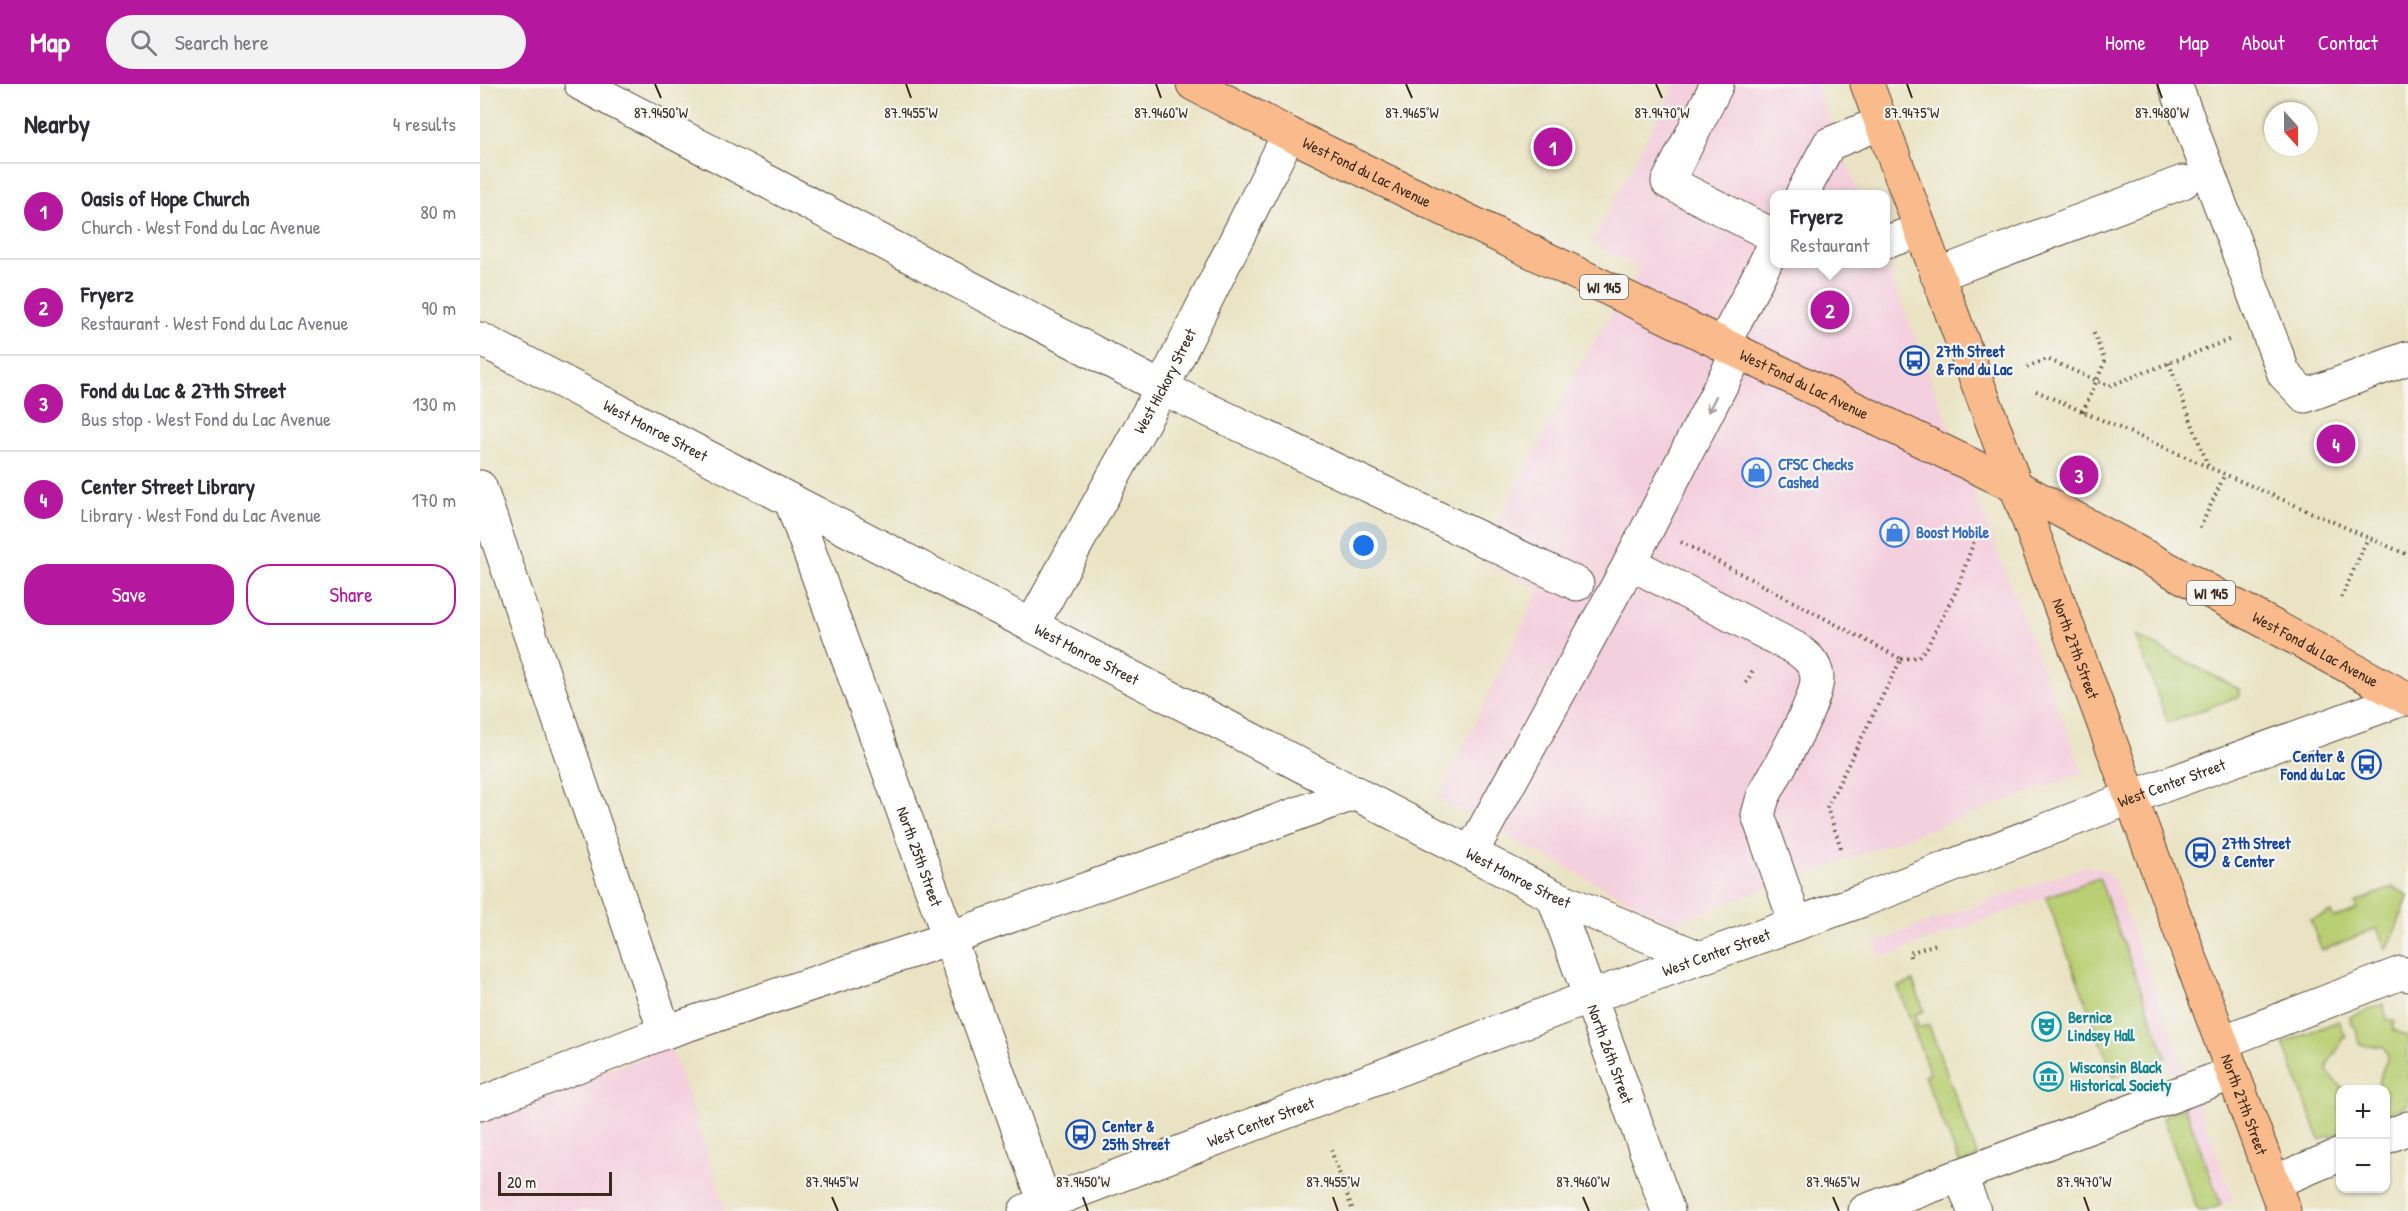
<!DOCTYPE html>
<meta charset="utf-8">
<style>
body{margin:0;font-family:"Patrick Hand",sans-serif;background:#f2f2f3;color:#2b2b33}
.controls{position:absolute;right:18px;bottom:18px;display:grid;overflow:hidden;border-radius:12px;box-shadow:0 2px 4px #0004}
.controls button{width:54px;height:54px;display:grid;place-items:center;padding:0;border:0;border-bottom:2px solid #e1e1e2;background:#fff;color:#2b2b33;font:30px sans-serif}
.compass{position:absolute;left:1784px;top:18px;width:54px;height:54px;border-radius:50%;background:#fff;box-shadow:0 2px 4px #0004;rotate:159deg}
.scale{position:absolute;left:18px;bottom:15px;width:114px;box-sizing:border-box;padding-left:6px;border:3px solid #3b2a1e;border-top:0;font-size:16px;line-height:21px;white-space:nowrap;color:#3b2a1e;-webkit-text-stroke:4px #f6f6f2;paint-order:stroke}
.you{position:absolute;left:884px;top:462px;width:21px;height:21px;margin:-15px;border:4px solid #fff;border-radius:50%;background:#1a73e8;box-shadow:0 0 0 9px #1a73e833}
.badge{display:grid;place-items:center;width:39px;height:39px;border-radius:50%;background:#b5179e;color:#fff;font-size:20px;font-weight:700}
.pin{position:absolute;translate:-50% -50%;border:3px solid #fff;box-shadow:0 2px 6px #0006}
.popup{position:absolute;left:1290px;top:106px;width:120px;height:78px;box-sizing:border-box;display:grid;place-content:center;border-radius:12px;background:#fff;filter:drop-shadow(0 2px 4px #0005);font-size:20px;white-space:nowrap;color:#7c7c81}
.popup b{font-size:22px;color:#2b2b33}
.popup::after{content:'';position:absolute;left:50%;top:100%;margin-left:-12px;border:12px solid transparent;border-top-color:#fff}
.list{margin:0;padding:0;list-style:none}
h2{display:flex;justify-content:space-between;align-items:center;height:78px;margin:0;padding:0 24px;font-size:26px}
h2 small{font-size:20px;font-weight:400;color:#7c7c81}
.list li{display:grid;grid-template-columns:39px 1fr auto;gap:18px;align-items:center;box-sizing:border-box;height:96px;padding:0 24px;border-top:2px solid #e1e1e2}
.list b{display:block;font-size:22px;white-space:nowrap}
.list p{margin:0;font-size:20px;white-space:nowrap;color:#7c7c81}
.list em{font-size:20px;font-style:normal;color:#7c7c81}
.actions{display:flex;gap:12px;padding:18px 24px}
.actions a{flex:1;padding:14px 0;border:2px solid #b5179e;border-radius:24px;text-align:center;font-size:21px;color:#b5179e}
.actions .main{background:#b5179e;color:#fff}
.icon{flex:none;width:33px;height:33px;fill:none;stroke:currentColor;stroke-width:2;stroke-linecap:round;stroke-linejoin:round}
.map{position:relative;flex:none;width:1928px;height:1127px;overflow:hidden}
header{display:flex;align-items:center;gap:36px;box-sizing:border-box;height:84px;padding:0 30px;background:#b5179e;color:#fff}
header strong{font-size:28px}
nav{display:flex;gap:33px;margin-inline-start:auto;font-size:21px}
.search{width:420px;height:54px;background:#f2f2f3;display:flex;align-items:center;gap:15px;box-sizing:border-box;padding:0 21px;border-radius:33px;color:#7c7c81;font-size:22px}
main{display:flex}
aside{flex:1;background:#fff}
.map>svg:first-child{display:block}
</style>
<header>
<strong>Map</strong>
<div class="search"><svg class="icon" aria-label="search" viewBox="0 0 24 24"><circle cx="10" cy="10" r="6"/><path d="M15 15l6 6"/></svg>Search here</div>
<nav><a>Home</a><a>Map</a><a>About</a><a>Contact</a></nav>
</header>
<main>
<aside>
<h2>Nearby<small>4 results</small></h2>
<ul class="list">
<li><span class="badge">1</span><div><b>Oasis of Hope Church</b><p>Church · West Fond du Lac Avenue</p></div><em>80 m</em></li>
<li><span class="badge">2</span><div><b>Fryerz</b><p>Restaurant · West Fond du Lac Avenue</p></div><em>90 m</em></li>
<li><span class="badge">3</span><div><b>Fond du Lac &amp; 27th Street</b><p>Bus stop · West Fond du Lac Avenue</p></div><em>130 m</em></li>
<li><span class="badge">4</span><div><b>Center Street Library</b><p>Library · West Fond du Lac Avenue</p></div><em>170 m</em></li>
</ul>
<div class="actions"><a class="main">Save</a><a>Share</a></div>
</aside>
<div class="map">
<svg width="1928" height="1127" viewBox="0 0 1928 1127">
<rect width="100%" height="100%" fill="#f6f6f2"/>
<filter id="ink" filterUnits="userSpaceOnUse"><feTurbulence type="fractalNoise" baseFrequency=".0167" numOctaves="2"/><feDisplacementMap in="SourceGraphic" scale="12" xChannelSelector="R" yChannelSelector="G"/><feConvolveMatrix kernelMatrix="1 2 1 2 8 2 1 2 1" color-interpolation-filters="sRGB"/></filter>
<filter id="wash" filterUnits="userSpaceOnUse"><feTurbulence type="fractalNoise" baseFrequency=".008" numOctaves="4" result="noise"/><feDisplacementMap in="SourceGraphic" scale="24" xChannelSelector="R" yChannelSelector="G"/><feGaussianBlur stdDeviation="1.35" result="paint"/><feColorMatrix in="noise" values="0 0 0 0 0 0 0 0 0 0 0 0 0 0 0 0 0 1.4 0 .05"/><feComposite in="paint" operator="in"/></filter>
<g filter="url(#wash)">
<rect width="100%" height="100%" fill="#eae3c3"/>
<path fill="#f4cfde" d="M1195 0H1336L1379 110H1294V180L1406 179 1603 689 1192 839 958 715 1060 505 999 475 1110 263 1160 185 1112 159Z
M1606 782 1623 785 1634 797 1754 1116 1741 1121 1619 794 1401 874 1395 858Z
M191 963 246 1127H2L0 1120V1034Z"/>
<path fill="#b9cf73" stroke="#7a7c48" stroke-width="1.5" d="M1655 551 1759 605V612L1688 639Z
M1619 794 1686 973 1634 993 1631 986 1636 984 1634 978 1629 979 1566 813Z
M1913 803 1928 811V813L1908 865H1906L1897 844 1842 866 1830 836 1851 828 1854 834 1877 825 1875 819Z
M1433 897 1444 927 1434 931 1439 944 1449 941 1498 1073 1480 1080 1444 992 1450 990 1418 903Z
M1903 920 1907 935 1915 938 1912 945 1928 953V1021L1906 1030V1006L1897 1005C1900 999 1900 992 1903 985 1907 976 1910 972 1903 962H1885L1879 959 1875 942 1871 941 1870 933Z
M1859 937 1866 953H1862C1860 977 1828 978 1865 1005L1860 1006V1048L1840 1056 1803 959Z
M1705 1023 1741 1121 1725 1127H1718L1683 1035 1688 1030Z"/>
</g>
<g filter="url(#ink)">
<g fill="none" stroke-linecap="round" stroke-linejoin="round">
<defs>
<g id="minor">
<path d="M101 0 682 304 1097 500"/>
<path d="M1237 0 1188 98 1294 152"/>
<path d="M1695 0 1804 290 1825 312 1928 274"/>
<path d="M1322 110 1349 60 1401 39"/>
<path d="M1406 158 1441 146"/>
<path d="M1457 191 1703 98"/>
<path id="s1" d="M0 255 1073 812 1220 874"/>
<path d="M1243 261 1294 162"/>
<path d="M0 403 185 948"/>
<path id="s2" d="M311 417 568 1127"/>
<path d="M1150 479 1315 564C1325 571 1336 579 1337 593 1338 618 1296 688 1283 713L1278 731 1316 840"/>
<path id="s3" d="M552 541 682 304 809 50"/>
<path d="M991 769 1150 479 1258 268"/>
<path id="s4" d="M1073 812 1188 1127"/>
<path d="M1742 958 1921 889 1928 891"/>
<path d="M0 1020 185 948 435 866 876 709"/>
<path d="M1906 1053 1928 1044"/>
<path d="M1480 1091 1494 1127"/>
<path d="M1794 1098 1860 1071"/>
<path id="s5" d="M545 1127 1110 913 1383 816 1652 713 1928 613"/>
<path d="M1385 1127 1753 989"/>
</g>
<g id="major">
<path id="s6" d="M713 0 809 50 1537 403 1928 615"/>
<path id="s7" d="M1387 0 1804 1127"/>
</g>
</defs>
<use href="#minor" stroke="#554637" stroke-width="35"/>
<use href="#major" stroke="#554637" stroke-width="35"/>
<path stroke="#554637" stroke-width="4" stroke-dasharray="1.5 4.5" stroke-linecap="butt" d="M1689 279 1728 382
M1547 283 1567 275 1629 302 1751 255
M1556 307 1928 471
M1603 328 1625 277 1612 245
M1720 444 1745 390
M1201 458 1421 575 1347 723 1362 767
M1861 514 1888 454
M1421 575 1438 573 1447 563 1477 505 1495 454
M1266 599 1274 584
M1430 873 1429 869 1456 860
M851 1066 873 1127"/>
<use href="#minor" stroke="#fff" stroke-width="33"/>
<use href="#major" stroke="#fabb8c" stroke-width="33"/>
</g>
<defs><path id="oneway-shaft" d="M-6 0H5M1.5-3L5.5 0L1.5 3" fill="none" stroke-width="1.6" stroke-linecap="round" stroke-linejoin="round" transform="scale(1.5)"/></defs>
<use stroke="#a79f9a" href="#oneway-shaft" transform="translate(1232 320) rotate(117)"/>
</g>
<path fill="none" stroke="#3b2a1e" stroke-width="2" d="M175 0 181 14M426 0 431 14M676 0 681 14M926 0 932 14M1176 0 1182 14M1427 0 1432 14M1677 0 1682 14M352 1113 358 1127M603 1113 608 1127M853 1113 858 1127M1103 1113 1109 1127M1353 1113 1359 1127M1604 1113 1609 1127"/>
<defs>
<symbol id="bus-ring" viewBox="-11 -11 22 22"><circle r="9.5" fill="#f6f6f2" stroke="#1a4fb4" stroke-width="1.5"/><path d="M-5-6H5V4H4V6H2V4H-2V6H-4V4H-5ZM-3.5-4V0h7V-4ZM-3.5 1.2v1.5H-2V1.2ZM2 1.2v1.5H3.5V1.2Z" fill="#1a4fb4"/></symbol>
<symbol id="shop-ring" viewBox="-11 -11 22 22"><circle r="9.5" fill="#f6f6f2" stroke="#3f7fe0" stroke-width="1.5"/><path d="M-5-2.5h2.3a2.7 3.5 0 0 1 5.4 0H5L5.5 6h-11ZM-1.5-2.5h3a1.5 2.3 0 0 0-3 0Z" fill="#3f7fe0"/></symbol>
<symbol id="theatre-ring" viewBox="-11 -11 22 22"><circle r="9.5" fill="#f6f6f2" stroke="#0f9aa8" stroke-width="1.5"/><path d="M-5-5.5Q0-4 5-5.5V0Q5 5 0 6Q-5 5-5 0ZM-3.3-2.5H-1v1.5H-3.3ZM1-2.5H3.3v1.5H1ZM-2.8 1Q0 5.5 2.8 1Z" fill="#0f9aa8"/></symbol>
<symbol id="museum-ring" viewBox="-11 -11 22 22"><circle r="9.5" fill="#f6f6f2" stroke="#0f9aa8" stroke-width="1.5"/><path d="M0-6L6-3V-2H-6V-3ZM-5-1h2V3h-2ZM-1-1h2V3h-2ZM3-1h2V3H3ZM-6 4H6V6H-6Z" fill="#0f9aa8"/></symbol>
</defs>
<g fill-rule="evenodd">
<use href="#bus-ring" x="1418" y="260" width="33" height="33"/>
<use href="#shop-ring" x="1260" y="372" width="33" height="33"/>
<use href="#shop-ring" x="1398" y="432" width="33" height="33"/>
<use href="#bus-ring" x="1870" y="664" width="33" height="33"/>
<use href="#bus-ring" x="1704" y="752" width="33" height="33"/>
<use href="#theatre-ring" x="1550" y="926" width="33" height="33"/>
<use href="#museum-ring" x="1552" y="976" width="33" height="33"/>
<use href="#bus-ring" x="584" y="1034" width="33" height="33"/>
</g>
<g text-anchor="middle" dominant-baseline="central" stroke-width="4.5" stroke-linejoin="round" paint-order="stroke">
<g fill="#f6f6f2" stroke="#73675e" stroke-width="1.5">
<rect x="1100" y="191" width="48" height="24" rx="4.5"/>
<rect x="1707" y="497" width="48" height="24" rx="4.5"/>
</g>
<g font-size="15" font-weight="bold" fill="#3b2a1e">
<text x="1124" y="203">WI 145</text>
<text x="1731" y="509">WI 145</text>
</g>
<g font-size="16" fill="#3b2a1e" stroke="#f6f6f2">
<text stroke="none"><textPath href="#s6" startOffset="195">West Fond du Lac Avenue</textPath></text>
<text stroke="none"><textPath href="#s3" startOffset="278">West Hickory Street</textPath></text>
<text stroke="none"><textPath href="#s6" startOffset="681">West Fond du Lac Avenue</textPath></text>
<text stroke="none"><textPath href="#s1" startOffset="198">West Monroe Street</textPath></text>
<text stroke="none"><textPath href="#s7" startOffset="602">North 27th Street</textPath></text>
<text stroke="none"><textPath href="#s6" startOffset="1257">West Fond du Lac Avenue</textPath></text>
<text stroke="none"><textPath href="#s1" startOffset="684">West Monroe Street</textPath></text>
<text stroke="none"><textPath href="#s5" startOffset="1224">West Center Street</textPath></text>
<text stroke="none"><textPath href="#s2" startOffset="378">North 25th Street</textPath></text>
<text stroke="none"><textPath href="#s1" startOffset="1170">West Monroe Street</textPath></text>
<text stroke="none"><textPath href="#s5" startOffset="738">West Center Street</textPath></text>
<text stroke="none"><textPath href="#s4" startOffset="168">North 26th Street</textPath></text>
<text stroke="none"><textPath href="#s7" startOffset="1088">North 27th Street</textPath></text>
<text stroke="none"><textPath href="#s5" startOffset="252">West Center Street</textPath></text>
</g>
<g font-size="16" font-weight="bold" fill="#164399" stroke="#f6f6f2" text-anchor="start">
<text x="1456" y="267">27th Street<tspan x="1456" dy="18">&amp; Fond du Lac</tspan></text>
<text x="1865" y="672" text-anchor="end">Center &amp;<tspan x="1865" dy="18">Fond du Lac</tspan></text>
<text x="1742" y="759">27th Street<tspan x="1742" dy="18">&amp; Center</tspan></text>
<text x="622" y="1042">Center &amp;<tspan x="622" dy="18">25th Street</tspan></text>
</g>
<g font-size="16" font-weight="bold" fill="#366cbe" stroke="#f6f6f2" text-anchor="start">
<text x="1298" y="380">CFSC Checks<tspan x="1298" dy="18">Cashed</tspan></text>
<text x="1436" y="448">Boost Mobile</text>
</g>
<g font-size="16" font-weight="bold" fill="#0d838f" stroke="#f6f6f2" text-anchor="start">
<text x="1588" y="933">Bernice<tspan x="1588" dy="18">Lindsey Hall</tspan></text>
<text x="1590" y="983">Wisconsin Black<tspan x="1590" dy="18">Historical Society</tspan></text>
</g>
</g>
<g font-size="15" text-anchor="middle" fill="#3b2a1e" stroke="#f6f6f2" stroke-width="4.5" stroke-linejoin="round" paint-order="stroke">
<text x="181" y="34">87.9450°W</text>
<text x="431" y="34">87.9455°W</text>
<text x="681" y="34">87.9460°W</text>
<text x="932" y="34">87.9465°W</text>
<text x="1182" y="34">87.9470°W</text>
<text x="1432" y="34">87.9475°W</text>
<text x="1682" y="34">87.9480°W</text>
<text x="352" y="1103">87.9445°W</text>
<text x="603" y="1103">87.9450°W</text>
<text x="853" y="1103">87.9455°W</text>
<text x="1103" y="1103">87.9460°W</text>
<text x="1353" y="1103">87.9465°W</text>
<text x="1604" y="1103">87.9470°W</text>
</g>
</svg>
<div class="controls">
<button>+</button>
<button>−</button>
</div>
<svg class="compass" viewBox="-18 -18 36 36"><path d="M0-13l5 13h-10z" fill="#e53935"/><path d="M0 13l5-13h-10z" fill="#7c7c81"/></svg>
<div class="scale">20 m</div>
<div class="you"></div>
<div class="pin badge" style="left:1073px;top:63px">1</div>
<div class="pin badge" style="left:1350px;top:226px">2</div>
<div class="popup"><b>Fryerz</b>Restaurant</div>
<div class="pin badge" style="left:1599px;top:391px">3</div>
<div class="pin badge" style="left:1856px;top:360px">4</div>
</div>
</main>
